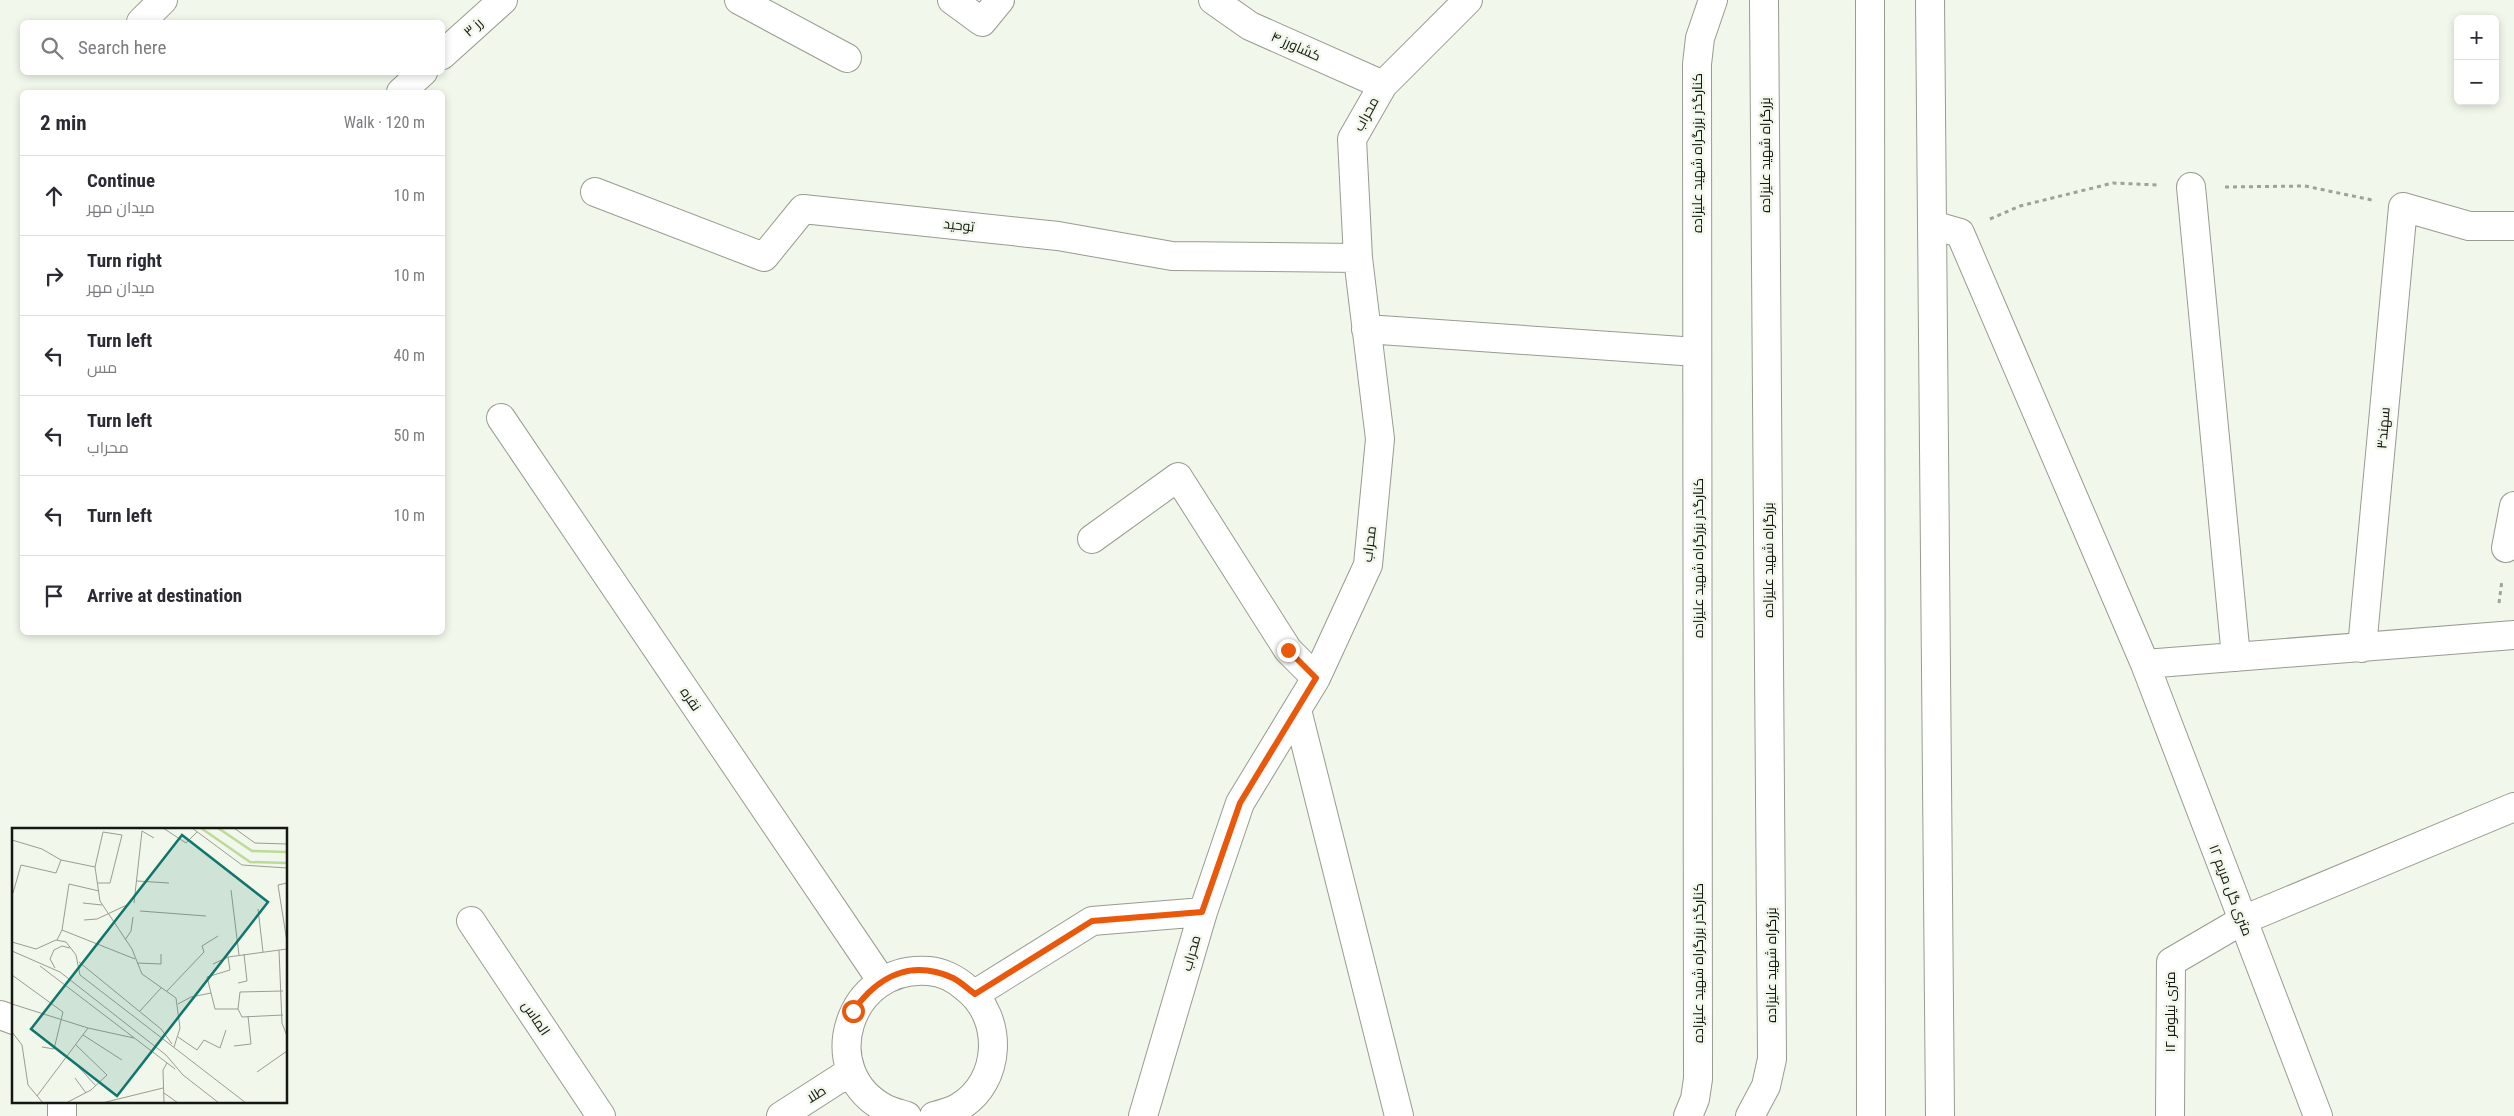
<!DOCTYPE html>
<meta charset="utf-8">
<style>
body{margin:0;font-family:"Roboto Condensed",Cairo,sans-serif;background:#f2f2f3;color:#2b2b33}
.controls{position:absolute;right:15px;top:15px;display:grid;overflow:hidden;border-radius:8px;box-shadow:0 2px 8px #0003}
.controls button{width:45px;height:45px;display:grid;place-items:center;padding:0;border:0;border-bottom:1px solid #e1e1e2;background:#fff;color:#2b2b33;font:25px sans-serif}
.stop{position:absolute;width:15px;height:15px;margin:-11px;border:4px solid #ea580c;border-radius:50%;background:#fff}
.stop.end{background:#ea580c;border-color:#fff;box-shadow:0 1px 5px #0008}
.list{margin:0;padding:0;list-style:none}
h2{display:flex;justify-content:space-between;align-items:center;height:65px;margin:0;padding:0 20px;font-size:21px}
h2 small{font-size:16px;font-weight:400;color:#7c7c81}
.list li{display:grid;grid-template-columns:32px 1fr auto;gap:15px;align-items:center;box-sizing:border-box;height:80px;padding:0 20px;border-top:1px solid #e1e1e2}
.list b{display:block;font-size:19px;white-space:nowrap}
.list p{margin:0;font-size:16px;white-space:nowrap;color:#7c7c81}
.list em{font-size:16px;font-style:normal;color:#7c7c81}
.icon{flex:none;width:28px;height:28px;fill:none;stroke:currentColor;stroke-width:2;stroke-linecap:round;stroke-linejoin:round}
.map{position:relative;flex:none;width:2514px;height:1116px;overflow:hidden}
.search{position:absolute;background:#fff;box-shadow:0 2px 8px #0003;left:20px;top:20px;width:425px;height:55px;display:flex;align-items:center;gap:12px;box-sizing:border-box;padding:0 18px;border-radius:8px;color:#7c7c81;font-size:19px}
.panel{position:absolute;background:#fff;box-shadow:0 2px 8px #0003;left:20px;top:90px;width:425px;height:545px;border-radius:8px}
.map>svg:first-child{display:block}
</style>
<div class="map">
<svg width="2514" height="1116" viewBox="0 0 2514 1116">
<rect width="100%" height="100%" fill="#f1f7ea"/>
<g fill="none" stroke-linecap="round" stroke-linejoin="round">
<defs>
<path id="street" d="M739 0 847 58
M952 0 982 22 1000 0
M1213 0 1250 26 1383 85
M141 22 163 0
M442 55 503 0
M401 92 423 72
M2191 187 2236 657
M595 192 764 257 803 209 1058 236 1172 256 1358 258
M1932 225 1960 233 2145 664 2318 1116
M1366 329 1682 351
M501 418 881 980
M1092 539 1178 477 1288 650 1316 678
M2506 548 2514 506
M2362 648 2403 207 2469 226H2514
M2145 664 2514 635
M1297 710 1399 1116
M471 921 601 1116
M975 994 1092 921 1203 912
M0 1015 14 1020
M62 1102V1116
M781 1116 851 1071
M907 1116C901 1114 892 1112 886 1109 814 1072 848 964 929 971 942 972 956 979 966 988 1004 1017 1002 1082 959 1107 952 1111 942 1114 934 1116
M1143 1116 1203 912 1240 803 1316 678 1368 565 1380 439 1358 258 1352 139 1383 85 1468 0
M2170 1116 2171 962 2243 920 2514 807"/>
<path id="secondary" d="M1930 0 1940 1116
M1688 1116 1695 1099 1698 1079 1697 64 1700 38 1713 0"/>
<path id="highway" d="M1870 0 1871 1116
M1750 1116 1766 1086 1772 1059 1764 0"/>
</defs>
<use href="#street" stroke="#979c90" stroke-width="30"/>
<use href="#secondary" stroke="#979c90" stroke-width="30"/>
<use href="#highway" stroke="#979c90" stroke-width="30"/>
<path stroke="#9ea399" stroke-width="3" stroke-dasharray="4 4" stroke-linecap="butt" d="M2225 187 2305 186 2372 200
M1990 219 2020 206 2113 183 2158 185
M2499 603 2502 580"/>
<use href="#street" stroke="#fff" stroke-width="28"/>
<use href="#secondary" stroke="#fff" stroke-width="28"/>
<use href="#highway" stroke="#fff" stroke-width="28"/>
</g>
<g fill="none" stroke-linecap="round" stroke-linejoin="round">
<path stroke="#ea580c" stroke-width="6" d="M853 1011C878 976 911 959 953 978 961 982 968 989 975 994L1092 921 1202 912 1240 803 1316 678 1288 650"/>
</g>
<g text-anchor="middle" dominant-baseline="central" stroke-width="5" stroke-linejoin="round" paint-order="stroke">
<g font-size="14" fill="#151712" stroke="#f1f7ea">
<text transform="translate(473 27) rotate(-42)">رز ۳</text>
<text transform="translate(1296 46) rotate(24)">کشاورز ۴</text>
<text transform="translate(1366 114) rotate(-61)">محراب</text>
<text transform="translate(1697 153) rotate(-90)">کنارگذر بزرگراه شهید علیزاده</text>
<text transform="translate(1765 155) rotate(-90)">بزرگراه شهید علیزاده</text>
<text transform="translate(959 225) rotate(6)">توحید</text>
<text transform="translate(2383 428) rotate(-85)">سهند۳</text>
<text transform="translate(1369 544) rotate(-83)">محراب</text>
<text transform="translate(1698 558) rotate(-90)">کنارگذر بزرگراه شهید علیزاده</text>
<text transform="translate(1768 560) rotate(-90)">بزرگراه شهید علیزاده</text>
<text transform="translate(691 699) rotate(56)">نقره</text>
<text transform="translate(2231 890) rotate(69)">۱۲ متری گل مریم</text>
<text transform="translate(1191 953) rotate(-74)">محراب</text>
<text transform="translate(1698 963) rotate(-90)">کنارگذر بزرگراه شهید علیزاده</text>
<text transform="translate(1771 965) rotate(-90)">بزرگراه شهید علیزاده</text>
<text transform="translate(2170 1012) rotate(-90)">۱۲ متری نیلوفر</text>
<text transform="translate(536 1018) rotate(56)">الماس</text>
<text transform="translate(816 1094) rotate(-32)">طلا</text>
</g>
</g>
<g transform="translate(12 828)">
<rect width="275" height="275" fill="#f1f7ea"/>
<path fill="none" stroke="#beda98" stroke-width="2.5" d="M189 0 238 34 275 35M206 0 240 23 275 24"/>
<path fill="none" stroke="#999d94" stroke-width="1" d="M151 0 174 15 185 4M180 0 230 37 275 40M222 0 243 15 275 16M0 12 30 21 49 32 83 39 88 73 120 121 130 146 164 170 168 200 162 219M83 39 91 4 110 7 98 55H86M125 53 157 55M275 55 266 57 275 114M219 62 227 127M1 65 9 37 44 45 49 32M71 75 90 77M122 75 130 3 142 10M246 81 251 124M128 83 194 88M72 92 85 91 117 76M50 102 123 131M45 112 50 102 57 56 87 63M113 112 119 103 121 89M0 114 24 121 44 112 54 114 64 127 68 147 234 275M267 122 270 195 275 208M0 123 48 144 154 227 171 247 207 275M67 134 149 201 160 216M125 135 149 136V126M201 136 216 129M28 138 163 241M43 140 38 131 42 122 50 118 58 120M0 147 51 184 42 221 30 219M226 155 235 153 232 126M155 163 192 124 190 118 206 108M199 165 195 149 218 142 216 129 275 121M0 176 76 200 122 210M166 176 179 169 199 165 203 181H226L230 189 271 187M226 181 228 164 271 163M128 183 149 160M0 204 10 217 16 257 31 275M71 207 110 232M166 209 185 222 192 212 208 220 214 202M222 218 239 216 236 188M63 235 84 258M245 244 275 223M63 250 74 265M152 265 166 275M25 268 76 200M54 275 79 262 95 247 64 217M90 275 151 260M152 275 151 242 155 235"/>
<path fill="#0f766e" fill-opacity="0.15" stroke="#0f766e" stroke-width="2.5" d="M170 7 256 74 105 268 19 201Z"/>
<rect width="275" height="275" fill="none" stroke="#151712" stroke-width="2.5"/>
</g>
</svg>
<div class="controls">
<button>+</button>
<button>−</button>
</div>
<div class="stop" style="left:853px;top:1011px"></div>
<div class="stop end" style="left:1288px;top:650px"></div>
<div class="search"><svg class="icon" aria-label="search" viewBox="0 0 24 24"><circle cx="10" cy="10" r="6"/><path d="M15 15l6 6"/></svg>Search here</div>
<section class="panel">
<h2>2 min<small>Walk · 120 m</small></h2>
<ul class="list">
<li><svg class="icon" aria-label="ahead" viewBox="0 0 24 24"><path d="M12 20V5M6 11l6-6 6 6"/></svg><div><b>Continue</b><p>میدان مهر</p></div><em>10 m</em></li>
<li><svg class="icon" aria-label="right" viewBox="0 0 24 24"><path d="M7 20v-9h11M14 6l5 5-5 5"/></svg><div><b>Turn right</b><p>میدان مهر</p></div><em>10 m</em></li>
<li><svg class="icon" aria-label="left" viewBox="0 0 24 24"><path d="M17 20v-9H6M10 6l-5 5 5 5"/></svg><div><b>Turn left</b><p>مس</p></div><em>40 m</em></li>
<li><svg class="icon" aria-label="left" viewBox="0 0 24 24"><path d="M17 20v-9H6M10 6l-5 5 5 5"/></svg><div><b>Turn left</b><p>محراب</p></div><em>50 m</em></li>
<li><svg class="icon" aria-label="left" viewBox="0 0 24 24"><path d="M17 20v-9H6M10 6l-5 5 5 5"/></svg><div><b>Turn left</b></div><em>10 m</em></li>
<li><svg class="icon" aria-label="arrive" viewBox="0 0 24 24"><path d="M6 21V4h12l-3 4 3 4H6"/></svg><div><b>Arrive at destination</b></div></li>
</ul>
</section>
</div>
